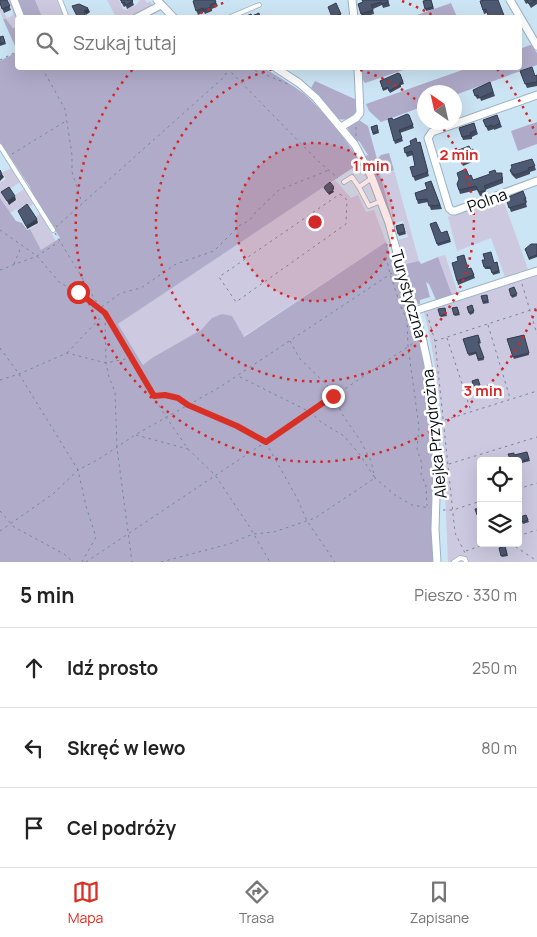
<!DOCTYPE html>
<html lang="pl">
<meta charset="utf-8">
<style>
body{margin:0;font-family:Manrope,sans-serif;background:#f6f6f6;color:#222}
.controls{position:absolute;right:15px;bottom:15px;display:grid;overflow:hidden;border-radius:5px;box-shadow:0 5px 20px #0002}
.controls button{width:45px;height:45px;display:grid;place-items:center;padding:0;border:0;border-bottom:1px solid #e0e0e0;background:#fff;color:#222;font:25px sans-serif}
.compass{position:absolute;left:417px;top:85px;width:45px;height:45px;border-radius:50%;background:#fff;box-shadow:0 5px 20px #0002;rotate:326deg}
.stop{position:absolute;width:15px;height:15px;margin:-11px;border:4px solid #d93025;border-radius:50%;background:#fff}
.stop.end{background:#d93025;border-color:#fff;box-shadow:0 1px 5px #0008}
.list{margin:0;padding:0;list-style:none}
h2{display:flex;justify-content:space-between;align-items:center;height:65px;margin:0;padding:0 20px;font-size:21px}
h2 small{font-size:16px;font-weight:400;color:#767676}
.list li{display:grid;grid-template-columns:32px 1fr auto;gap:15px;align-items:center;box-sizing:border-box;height:80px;padding:0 20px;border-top:1px solid #e0e0e0}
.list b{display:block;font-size:19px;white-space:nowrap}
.list em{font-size:16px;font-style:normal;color:#767676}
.icon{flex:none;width:28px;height:28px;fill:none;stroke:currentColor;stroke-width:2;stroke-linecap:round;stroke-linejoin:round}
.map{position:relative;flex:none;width:537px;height:562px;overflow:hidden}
.search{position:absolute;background:#fff;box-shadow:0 5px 20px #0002;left:15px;right:15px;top:15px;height:55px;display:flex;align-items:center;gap:12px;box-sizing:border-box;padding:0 18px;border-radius:5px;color:#767676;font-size:19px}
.sheet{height:305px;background:#fff}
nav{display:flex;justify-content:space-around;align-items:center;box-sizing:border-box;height:70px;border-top:1px solid #e0e0e0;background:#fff;font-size:14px;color:#767676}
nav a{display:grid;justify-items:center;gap:2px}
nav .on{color:#d93025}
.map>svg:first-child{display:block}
</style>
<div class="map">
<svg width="537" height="562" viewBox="0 0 537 562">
<rect width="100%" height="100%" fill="#cce5f5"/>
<path fill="#ccc9e0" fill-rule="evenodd" d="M8 0H12L18 18 17 26 15 28 10 25 6 19H3L0 11V6L7 18 12 16 13 12Z
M35 0H57L64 17H42Z
M107 0H119L123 9 126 10 136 5 140 0H145L147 3 150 1 154 7 129 17H116Z
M11 168 20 182 2 195 9 205 17 200 15 195 24 189 33 204 19 213 16 209 10 213 0 198V183L6 179 2 173Z
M394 170 419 261 405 265 398 240 408 237 403 221 394 223 380 174Z
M335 180 351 198 358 195 366 212 374 210 386 242 160 392 118 324Z
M502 197 528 269 505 277 491 238 457 251 448 217Z
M40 214 56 241 41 251 30 229 39 223 35 217Z
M445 255 458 293 452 295 438 257Z
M537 276V562H448C444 479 445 393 424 312ZM481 461H518V543H481Z"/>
<path fill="#b0abc9" d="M16 0H35L42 17H23Z
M451 3 457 17H410L414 16Z
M3 19H6L13 28 17 26V46H15Z
M530 45 532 46 537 53V65L455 95 454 92H424V106L381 122 369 111 366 104 468 68H520V49Z
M17 52 18 68H264C277 76 291 84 303 93 320 107 350 143 360 163L118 324 143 365 152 358 201 330 212 318 222 314 232 316 244 337 386 242 406 304H408L416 324 425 365 435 471 432 548 434 562H0V198L16 221 22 223 27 230 30 229 41 250 60 238 34 198 30 187 0 142V61Z
M361 68H409L365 83 363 80Z
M315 81 359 101C359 112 349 124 337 118L311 88Z
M359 120 368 126 377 159 381 155 389 153 394 170 380 174 397 237H396L380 190 365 156 368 155 359 141 356 142 348 129V125Z
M537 122V144L518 151 511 131Z
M438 257 452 295 436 300 429 284 426 282 430 297 420 300V304H418L415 298H412L402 265 419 261 421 264Z"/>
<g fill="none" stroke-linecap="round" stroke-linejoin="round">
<defs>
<path id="lane" d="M60 0 67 18
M228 18 259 5
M0 146 53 230
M372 178 359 187 369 206 381 201
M344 182 352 177 359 187
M454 562 460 558 465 559 466 562"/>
<path id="street" d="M14 0 21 18
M157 0 174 18
M352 0 354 18
M510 0 537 46
M136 18 161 5
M276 68 299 83 316 98 355 145 372 178 389 223 406 286 422 337 428 365 437 465 435 529 437 562
M537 95 432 132 428 138 449 208 452 211H455L537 181
M341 127 356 118 360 113 358 68
M414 311 537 271"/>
</defs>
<use href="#lane" stroke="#9bb2c2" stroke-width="5.5"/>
<use href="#street" stroke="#9bb2c2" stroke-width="9"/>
<path stroke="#768893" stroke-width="1" stroke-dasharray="2.5 4" stroke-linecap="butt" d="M0 60 18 51
M42 68 65 109 72 155V172L82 203
M227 68 318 161 338 178
M249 68 288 84
M356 136V127
M12 154 66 121
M340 194 347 200 346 224 236 302 219 277Z
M56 227 223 78 229 69
M0 230 37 256 60 283 78 292 100 308 121 293 141 288 176 264 214 251 239 226 250 220 255 213 279 190 329 170
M55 233 166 417 188 449 215 475 249 526 270 562
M387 244 386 256 390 274 401 307 407 320 408 346 419 427 417 449 422 464 421 474 426 486 427 506
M14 264 21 247
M0 270 37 256 59 242
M522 284 537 334
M427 314 435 341 455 533 465 553
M488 325 510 398
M447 338 471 411
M290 341 300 359 328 386 344 417 360 440 371 461 375 478 395 495 412 505 430 508
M435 341 537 308
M0 348 19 374 78 470 86 506 96 537 82 562
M67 353 105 313 106 363 109 377 115 392 117 448 132 562
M0 380 19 374 67 353 106 363 130 358
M154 396 165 395 178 398 188 405 237 426 265 441 297 498 307 521 335 562
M445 420 537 391
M136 435 188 449
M449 464 537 437
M518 489 537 483
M443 510H453L481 501
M0 511 14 527 64 554 73 562
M0 531 53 494 78 470 99 459 135 435 220 387 395 271
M518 536 537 530
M510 543 537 561
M466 551 488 543
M86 562 415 342
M161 562 229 544 253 534 274 532 315 518 375 478 360 455 344 436 321 422 310 412 238 376"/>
<use href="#lane" stroke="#fff" stroke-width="4"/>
<use href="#street" stroke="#fff" stroke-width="7"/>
</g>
<path fill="#434d62" d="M7 0 11 10 4 13 0 3Z
M120 0H132L134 5 127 9 126 6 124 7Z
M215 0 218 6 212 9V11L205 14 204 12 198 15 193 1Z
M388 0 390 6 383 8 382 5 373 9 374 14 362 17 358 4 363 2Z
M431 0 434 9 426 11 423 1Z
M485 0 487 13 484 14 480 1Z
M524 0H537V4L531 8 528 3 526 4Z
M336 3 342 18H332Z
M3 36 6 44 0 46V37Z
M520 71 537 76V86L527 88Z
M400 74 404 84 401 85V87L390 93 388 89 383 91 380 81Z
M490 82 495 96 481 101 480 98 477 99 473 90Z
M409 115 414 128 400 133 403 141 395 144 388 119 393 120Z
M497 115 502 127 494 130V129L488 131 483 120Z
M474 123 478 134 472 137V139L463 140 459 128Z
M377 125 379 133 373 135 371 127Z
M420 142 429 176 415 181 410 167 415 166 413 155 407 157 404 148Z
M473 149 477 160 463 166 456 151Z
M532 159 536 170 530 172V174L516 179 512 175 510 171Z
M496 173 503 177V183L485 190 487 194 480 196 477 190 460 194 457 184 469 176 473 180Z
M431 181 442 209 431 210 428 202 418 204 415 193 427 189Z
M523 191 527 202 526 203 527 207 511 212 506 198Z
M403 224 406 234 399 236 396 226Z
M430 224 441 233 447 231 451 242 438 246Z
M537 244V257L529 260 525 249Z
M482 260 494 263 497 262 500 273 493 275 491 269H485Z
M471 268 475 278 458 285 457 281 469 269Z
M514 287 517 296 512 298 509 289Z
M487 295 489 303 483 304 481 296Z
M472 305 474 313 470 315 467 307Z
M457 307 460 315 455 316 452 308Z
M445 308 447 316 441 317 438 309Z
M478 335 481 343 479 344 484 360 478 361 476 354 469 356 463 339Z
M524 335 529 355 514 359 507 339Z
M478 379 480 387 474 389 472 381Z
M498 390 500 398 494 399 492 391Z
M527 452 530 461 518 464V461L515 455Z
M526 515 529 522 523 524 520 517Z
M505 546 508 556 502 557 499 548Z"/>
<path fill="#373e50" d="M88 8 90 12 86 15 84 11Z
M2 174 4 177 0 181V176Z
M334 187V189L333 190 334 192 329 195 328 193Z
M15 196 16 200 9 205 7 201Z
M37 219 38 223 27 229 26 226Z"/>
<path fill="#4e5972" stroke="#373e50" d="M0 0H7L10 6 2 9 0 3Z
M121 0H132L133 1 126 5 124 2 122 3Z
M195 0H215L216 2 210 5 211 7 203 10V8L196 11 193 1Z
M362 0H388V2L382 4 381 2 371 5 373 10 361 14 358 4 363 2Z
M428 0H431L433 7 425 9 423 1Z
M485 0H498L505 18H489L486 9 483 10 480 1Z
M527 0H536L529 4Z
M336 3 341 14 332 17 328 7Z
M79 4 88 8 84 11 86 18H78L72 6Z
M259 13 260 18 244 17 251 14 252 16Z
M3 36 5 42 0 44V37Z
M532 67 535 76 537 75V82L525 84 520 71Z
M398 73 400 74 403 82 400 83V85L389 91 388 87 383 89 380 81Z
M490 82 493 92 479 98 478 95 475 96 473 90Z
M407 114 409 115 413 125 399 130 402 138 394 141 388 119 392 118 393 120Z
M497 115 500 123 493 127 492 125 486 127 483 120Z
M474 123 476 130 470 133 471 135 462 137 459 128Z
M377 125 378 131 373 133 371 127Z
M416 138 417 143 420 142 428 172 413 177 410 167 415 166 412 151 405 153 404 148 411 145 410 141Z
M469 146 471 150 473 149 476 156 462 162 456 151Z
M532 159 535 166 528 168 529 170 515 175 510 171 512 167 511 165Z
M466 169 469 176 471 175 473 180 490 174 489 172 495 170 496 173H502V179L484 186 486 190 479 192 476 186 459 190 457 184 459 179 457 173Z
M0 170 2 174 0 176Z
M431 181 440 205 429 206 427 199 417 200 415 193 427 189 425 183Z
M330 182 334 187 332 188 333 190 328 193 324 188 325 186Z
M9 187 15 196 7 201 1 192Z
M523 191 526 199H524L526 203 509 208 506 198Z
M27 204 37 219 26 226 18 211Z
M436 222 441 233 447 231 450 240 437 244 430 224Z
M403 224 405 232 398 234 396 226Z
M531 244H537V255L529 258 525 249Z
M491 252 494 263 497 262 499 271 492 273 490 267H484L482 260H485L483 254Z
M464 255 468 269 471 268 474 275 457 281 452 263 458 261 457 257Z
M514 287 517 294 511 296 509 289Z
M487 295 488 301 483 302 481 296Z
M472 305 474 311 469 313 467 307Z
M457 307 459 313 454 315 452 308Z
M445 308 446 314 440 316 438 309Z
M478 335 480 341 478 342 484 358 478 359 476 352 468 354 463 339Z
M524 335 529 353 513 357 507 339Z
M478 379 480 385 474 387 472 381Z
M498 390 499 396 493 397 492 391Z
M527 452 529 459 518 462V461H511L508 454 514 453V455Z
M520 496 521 501 518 502V497Z
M481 508V513L477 515 475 509Z
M526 515 528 520 522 522 520 517Z
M505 546 507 554 501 556 499 548Z"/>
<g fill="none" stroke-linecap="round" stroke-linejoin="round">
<path stroke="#d93025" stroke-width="6" d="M78 292 105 313 154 396 165 395 178 398 188 405 237 426 266 442 333 396"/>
</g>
<circle cx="315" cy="222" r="79" fill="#d62828" fill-opacity=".12"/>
<g fill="none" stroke="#d62828" stroke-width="2.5" stroke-dasharray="2.5 5">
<circle cx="315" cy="222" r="79"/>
<path d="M353 68A159 159 0 0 1 424 107M439 123A159 159 0 1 1 277 68"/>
<path d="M536 309A238 238 0 1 1 133 69M194 17A238 238 0 0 1 228 1M402 1A238 238 0 0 1 436 17M497 69A238 238 0 0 1 536 135"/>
</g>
<g text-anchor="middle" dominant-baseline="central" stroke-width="5" stroke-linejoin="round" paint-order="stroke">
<g font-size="16" fill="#050d12" stroke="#fff">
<text transform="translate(487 200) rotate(-20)">Polna</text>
<text transform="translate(409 294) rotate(74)">Turystyczna</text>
<text transform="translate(434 434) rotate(-96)">Alejka Przydrożna</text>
</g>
</g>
<circle cx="315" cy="222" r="8" fill="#d62828" stroke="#fff" stroke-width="2.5"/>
<g font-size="15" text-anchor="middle" font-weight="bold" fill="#d62828" stroke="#fff" stroke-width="5" stroke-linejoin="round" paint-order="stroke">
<text x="459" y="160">2 min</text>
<text x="371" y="171">1 min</text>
<text x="483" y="396">3 min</text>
</g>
</svg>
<div class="controls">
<button><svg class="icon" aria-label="locate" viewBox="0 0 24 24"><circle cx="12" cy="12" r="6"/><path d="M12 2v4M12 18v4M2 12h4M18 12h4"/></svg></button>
<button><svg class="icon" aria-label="layers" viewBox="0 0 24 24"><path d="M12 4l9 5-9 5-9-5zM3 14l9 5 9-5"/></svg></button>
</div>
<svg class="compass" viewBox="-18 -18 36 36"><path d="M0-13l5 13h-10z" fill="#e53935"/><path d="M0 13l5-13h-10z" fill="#767676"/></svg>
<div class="stop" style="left:78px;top:292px"></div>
<div class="stop end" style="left:333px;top:396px"></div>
<div class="search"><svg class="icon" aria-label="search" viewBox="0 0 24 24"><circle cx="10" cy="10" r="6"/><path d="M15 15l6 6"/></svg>Szukaj tutaj</div>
</div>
<section class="sheet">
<h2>5 min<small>Pieszo · 330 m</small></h2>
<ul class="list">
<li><svg class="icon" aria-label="ahead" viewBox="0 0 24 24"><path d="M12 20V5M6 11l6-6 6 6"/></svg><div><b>Idź prosto</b></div><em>250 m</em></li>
<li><svg class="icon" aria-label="left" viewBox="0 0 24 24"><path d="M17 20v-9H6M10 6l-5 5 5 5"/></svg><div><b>Skręć w lewo</b></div><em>80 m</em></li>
<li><svg class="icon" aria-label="arrive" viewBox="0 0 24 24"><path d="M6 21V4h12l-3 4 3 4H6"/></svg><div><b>Cel podróży</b></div></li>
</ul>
</section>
<nav>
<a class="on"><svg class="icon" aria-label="map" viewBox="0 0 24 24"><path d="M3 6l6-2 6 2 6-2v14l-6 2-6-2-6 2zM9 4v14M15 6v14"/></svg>Mapa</a>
<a><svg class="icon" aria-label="directions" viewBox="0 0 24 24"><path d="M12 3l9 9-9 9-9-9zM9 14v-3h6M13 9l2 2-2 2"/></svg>Trasa</a>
<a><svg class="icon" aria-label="saved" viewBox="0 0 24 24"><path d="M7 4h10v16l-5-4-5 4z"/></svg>Zapisane</a>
</nav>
